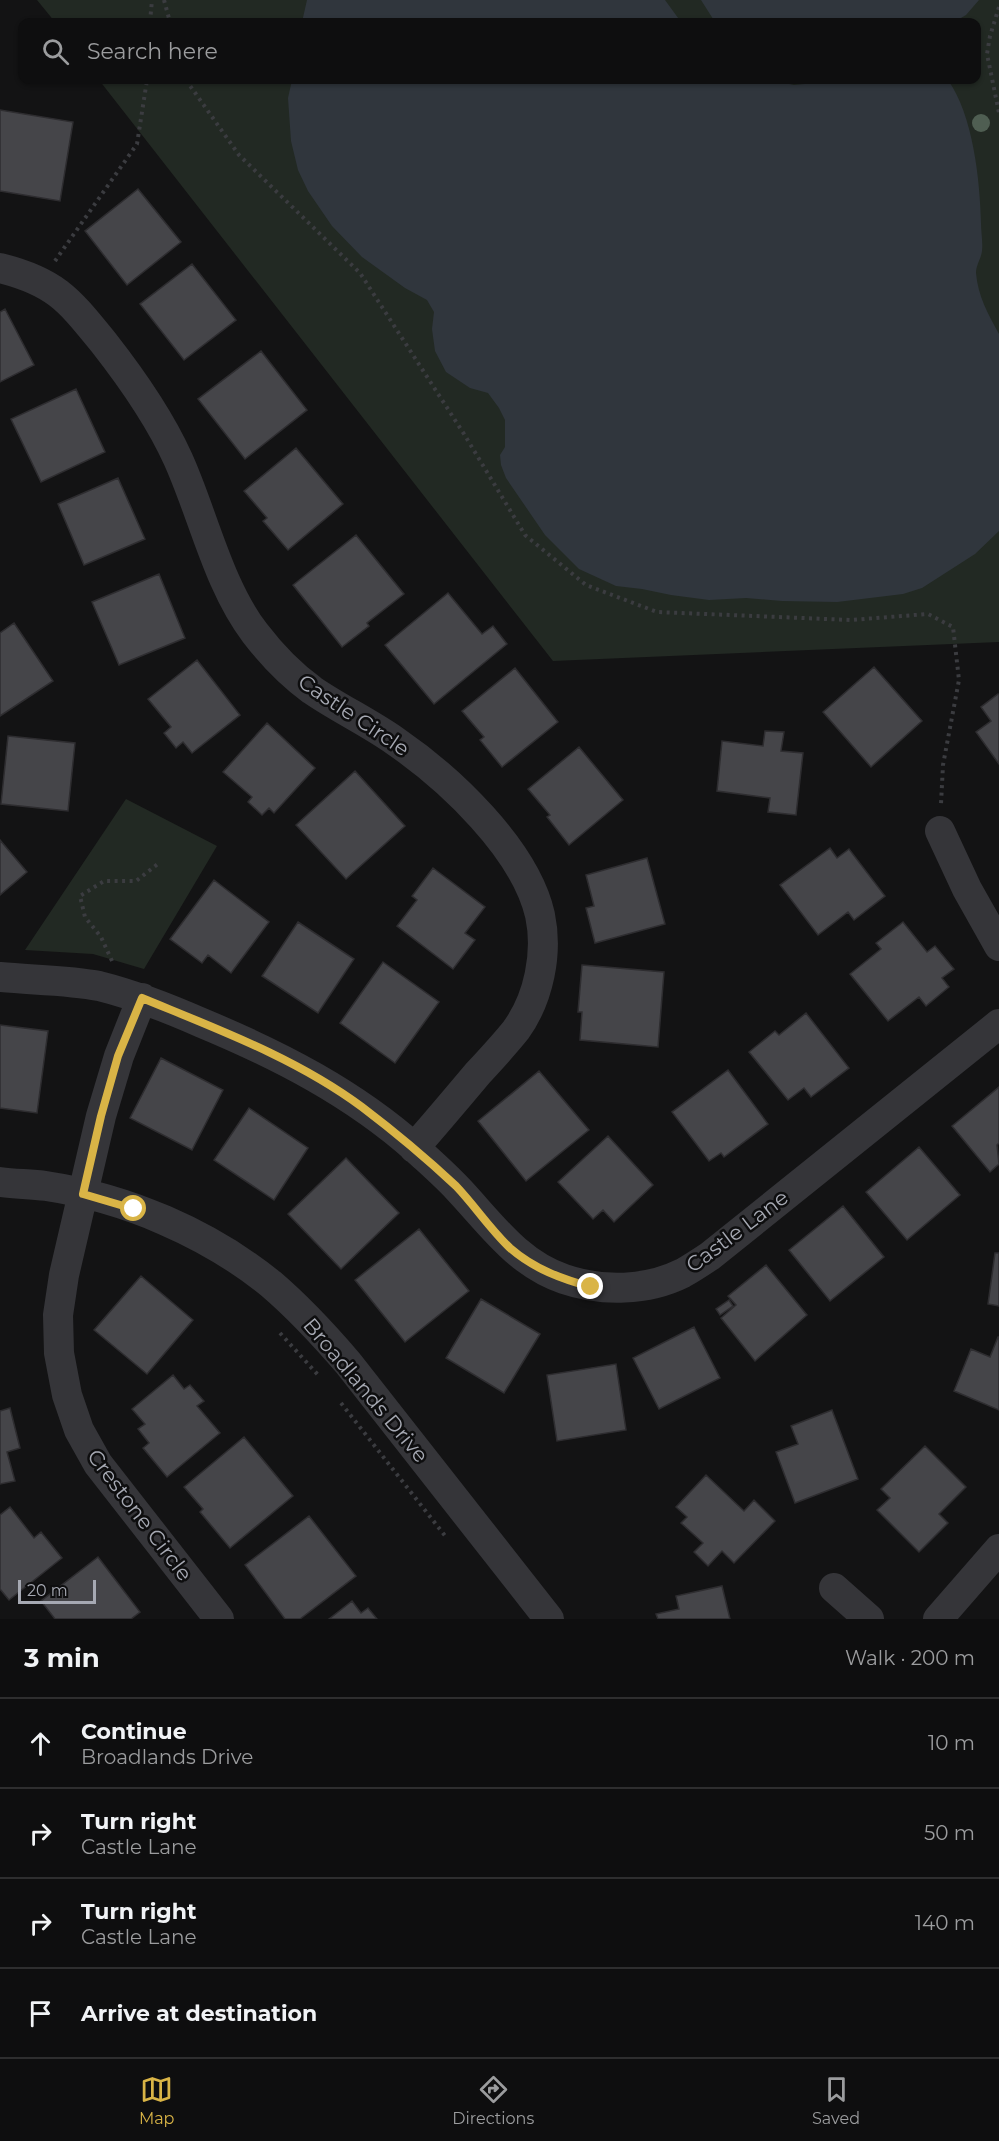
<!DOCTYPE html>
<meta charset="utf-8">
<style>
body{margin:0;font-family:Montserrat,sans-serif;background:#171718;color:#f1f3f6}
.scale{position:absolute;left:18px;bottom:15px;width:78px;box-sizing:border-box;padding-left:6px;border:3px solid #a6a9b3;border-top:0;font-size:16px;line-height:21px;white-space:nowrap;color:#a6a9b3;-webkit-text-stroke:4px #0e0e0f;paint-order:stroke}
.stop{position:absolute;width:18px;height:18px;margin:-14px;border:4px solid #d9b446;border-radius:50%;background:#fff}
.stop.end{background:#d9b446;border-color:#fff;box-shadow:0 2px 6px #0008}
.list{margin:0;padding:0;list-style:none}
h2{display:flex;justify-content:space-between;align-items:center;height:78px;margin:0;padding:0 24px;font-size:26px}
h2 small{font-size:20px;font-weight:400;color:#9b9c9e}
.list li{display:grid;grid-template-columns:39px 1fr auto;gap:18px;align-items:center;box-sizing:border-box;height:90px;padding:0 24px;border-top:2px solid #2e2e2f}
.list b{display:block;font-size:22px;white-space:nowrap}
.list p{margin:0;font-size:20px;white-space:nowrap;color:#9b9c9e}
.list em{font-size:20px;font-style:normal;color:#9b9c9e}
.icon{flex:none;width:33px;height:33px;fill:none;stroke:currentColor;stroke-width:2;stroke-linecap:round;stroke-linejoin:round}
.map{position:relative;flex:none;width:999px;height:1619px;overflow:hidden}
.search{position:absolute;background:#0e0e0f;box-shadow:0 2px 4px #0004;left:18px;right:18px;top:18px;height:66px;display:flex;align-items:center;gap:15px;box-sizing:border-box;padding:0 21px;border-radius:12px;color:#9b9c9e;font-size:22px}
.sheet{height:438px;background:#0e0e0f}
nav{display:flex;justify-content:space-around;align-items:center;box-sizing:border-box;height:84px;border-top:2px solid #2e2e2f;background:#0e0e0f;font-size:16px;color:#9b9c9e}
nav a{display:grid;justify-items:center;gap:3px}
nav .on{color:#d9b446}
.map>svg:first-child{display:block}
</style>
<div class="map">
<svg width="999" height="1619" viewBox="0 0 999 1619">
<rect width="100%" height="100%" fill="#131314"/>
<path fill="#222923" d="M37 0H999V642L553 661 99 80H976V22H55Z
M126 799 217 846 144 969 93 954 25 950Z"/>
<path fill="#30363d" d="M307 0H665L681 22H302Z
M701 0H979L966 15 954 22H715Z
M292 80H771L794 85 846 80H948C973 115 980 180 981 223 981 232 983 242 982 251 981 259 976 265 976 273 978 296 988 314 999 334V531L975 554 922 588 903 594 837 602 782 601 746 598 709 600 671 595 642 589 616 586 579 569 545 535 506 478 501 465 500 455 505 447V420L499 408 488 393 470 388 446 372 435 351 432 329 434 312 427 300 405 288 362 257 332 226 308 191 298 170 291 141 288 98Z"/>
<path fill="#454549" stroke="#2e2d30" stroke-width="1.5" d="M0 110 73 122 60 201 0 191Z
M138 189 181 242 127 285 85 231Z
M192 264 236 320 184 360 140 304Z
M5 309 34 365 0 382V312Z
M261 351 307 410 245 459 198 399Z
M76 389 105 452 41 482 11 419Z
M296 448 343 504 288 550 263 521 267 518 244 491Z
M118 478 145 539 84 565 58 504Z
M356 535 404 594 367 623 369 626 342 647 293 585Z
M159 574 185 638 119 665 92 602Z
M448 593 482 634 493 626 507 644 434 704 385 645Z
M14 623 53 681 0 716V633Z
M197 660 240 715 192 753 183 742 176 748 164 733 171 727 148 699Z
M874 667 922 721 871 767 823 712Z
M515 668 558 722 502 767 480 740 484 737 462 711Z
M998 694 999 695V764L976 732 991 721 981 707Z
M267 723 315 768 274 813 269 808 262 815 248 802 252 797 223 772Z
M765 731 784 732 781 751 803 753 796 815 768 812 770 798 717 791 722 741 763 746Z
M8 736 75 743 68 811 1 804Z
M579 747 623 800 569 845 547 817 550 815 528 789Z
M355 771 405 826 346 879 296 825Z
M0 840 27 872 0 895Z
M830 848 837 858 849 849 885 896 854 920 848 912 818 935 780 885Z
M647 858 665 924 595 943 586 908 594 906 586 875Z
M433 868 485 907 465 933 475 940 453 969 397 926 417 900 412 896Z
M214 880 269 922 231 973 208 955 202 963 170 939Z
M298 922 354 959 318 1013 262 976Z
M903 922 927 952 935 946 954 969 942 978 949 987 926 1006 919 997 888 1021 850 974 881 949 876 943Z
M383 962 439 1002 395 1063 340 1023Z
M582 965 664 972 658 1047 580 1040 582 1012H578Z
M806 1013 849 1068 811 1097 804 1088 788 1100 749 1052 775 1031 779 1035Z
M0 1025 48 1031 37 1113 0 1108Z
M161 1058 223 1090 192 1150 130 1118Z
M728 1070 768 1124 724 1157 721 1153 709 1161 672 1112Z
M539 1071 589 1130 526 1181 478 1121Z
M999 1087V1143L997 1145 999 1164 990 1172 952 1126Z
M249 1108 308 1148 274 1200 214 1160Z
M608 1136 653 1185 614 1222 603 1210 593 1219 558 1182Z
M919 1147 960 1195 907 1240 866 1192Z
M346 1158 399 1213 341 1269 288 1214Z
M843 1206 884 1257 830 1301 789 1250Z
M419 1229 469 1291 405 1342 355 1280Z
M995 1253H999V1306L988 1304Z
M766 1265 807 1315 755 1361 721 1318 736 1305 728 1296Z
M141 1276 193 1320 147 1374 94 1330Z
M481 1299 540 1334 504 1393 446 1358Z
M729 1300 733 1306 720 1315 716 1309Z
M694 1327 720 1378 659 1409 633 1358Z
M998 1337H999V1410L954 1391 971 1349 990 1357Z
M616 1364 626 1430 557 1441 547 1375Z
M173 1375 184 1389 190 1385 204 1401 197 1406 220 1433 167 1477 143 1448 149 1443 138 1429 145 1424 132 1409Z
M10 1408 20 1448 7 1452 15 1481 0 1484V1411Z
M832 1410 858 1479 795 1503 776 1452 798 1444 791 1426Z
M244 1437 293 1496 230 1548 200 1512 203 1509 184 1487Z
M925 1446 966 1487 939 1514 948 1523 919 1552 877 1510 890 1498 881 1489Z
M706 1475 744 1511 754 1500 775 1521 734 1563 722 1551 708 1566 694 1552 703 1543 681 1523 687 1517 676 1507Z
M10 1507 34 1538 41 1532 62 1558 9 1600 0 1589V1515Z
M309 1516 356 1576 300 1619H285L245 1565Z
M98 1557 140 1612 131 1619H55L41 1601Z
M722 1586 730 1619H658L656 1614 679 1609 676 1596Z
M352 1601 361 1613 368 1608 377 1619H329Z"/>
<g fill="none" stroke-linecap="round" stroke-linejoin="round">
<path stroke="#3b3c40" stroke-width="4" stroke-dasharray="3 4.5" stroke-linecap="butt" d="M164 0 170 22
M999 7 990 36 987 54 999 113
M150 22 152 0
M186 80 239 155 360 273 464 434 525 535 586 585 657 612 851 620 928 614 953 627 959 680 943 765 941 804
M55 261 137 144 147 80
M112 961 101 937 85 917 80 896 104 881H136L159 863
M280 1333 319 1376
M341 1403 446 1537"/>
<path stroke="#353539" stroke-width="30" d="M0 268C56 282 69 300 104 343 133 380 159 417 178 459 203 514 218 585 255 633 271 654 290 674 312 690 338 708 368 722 395 741 449 778 525 849 540 915 548 953 539 998 516 1030 504 1045 491 1059 478 1073 457 1098 436 1123 414 1148
M940 831 967 889 999 946
M0 977C31 980 70 980 99 986 135 995 168 1008 202 1023 279 1055 353 1093 416 1149 430 1162 445 1175 458 1189 491 1224 517 1263 564 1279 602 1292 647 1291 683 1273 692 1268 701 1262 710 1256L999 1024
M142 998 119 1056 101 1116 64 1275 58 1315 59 1353 67 1395 79 1430 98 1464 219 1619
M0 1182C15 1184 31 1184 46 1186 126 1198 208 1233 271 1284 299 1308 324 1335 348 1363L549 1619
M834 1588 869 1619
M938 1619 999 1549"/>
</g>
<circle fill="#4f5e52" cx="981" cy="123" r="9"/>
<g fill="none" stroke-linecap="round" stroke-linejoin="round">
<path stroke="#d9b446" stroke-width="8" d="M134 1209 83 1194 101 1116 118 1056 142 998C217 1029 296 1058 362 1107 395 1132 426 1158 456 1186 475 1206 490 1229 510 1248 534 1269 562 1279 591 1287"/>
</g>
<g text-anchor="middle" dominant-baseline="central" stroke-width="5" stroke-linejoin="round" paint-order="stroke">
<g font-size="21" fill="#a6a9b3" stroke="#0e0e0f">
<text transform="translate(354 715) rotate(34)">Castle Circle</text>
<text transform="translate(737 1231) rotate(-37)">Castle Lane</text>
<text transform="translate(366 1390) rotate(50)">Broadlands Drive</text>
<text transform="translate(140 1515) rotate(53)">Crestone Circle</text>
</g>
</g>
</svg>
<div class="scale">20 m</div>
<div class="stop" style="left:134px;top:1209px"></div>
<div class="stop end" style="left:591px;top:1287px"></div>
<div class="search"><svg class="icon" aria-label="search" viewBox="0 0 24 24"><circle cx="10" cy="10" r="6"/><path d="M15 15l6 6"/></svg>Search here</div>
</div>
<section class="sheet">
<h2>3 min<small>Walk · 200 m</small></h2>
<ul class="list">
<li><svg class="icon" aria-label="ahead" viewBox="0 0 24 24"><path d="M12 20V5M6 11l6-6 6 6"/></svg><div><b>Continue</b><p>Broadlands Drive</p></div><em>10 m</em></li>
<li><svg class="icon" aria-label="right" viewBox="0 0 24 24"><path d="M7 20v-9h11M14 6l5 5-5 5"/></svg><div><b>Turn right</b><p>Castle Lane</p></div><em>50 m</em></li>
<li><svg class="icon" aria-label="right" viewBox="0 0 24 24"><path d="M7 20v-9h11M14 6l5 5-5 5"/></svg><div><b>Turn right</b><p>Castle Lane</p></div><em>140 m</em></li>
<li><svg class="icon" aria-label="arrive" viewBox="0 0 24 24"><path d="M6 21V4h12l-3 4 3 4H6"/></svg><div><b>Arrive at destination</b></div></li>
</ul>
</section>
<nav>
<a class="on"><svg class="icon" aria-label="map" viewBox="0 0 24 24"><path d="M3 6l6-2 6 2 6-2v14l-6 2-6-2-6 2zM9 4v14M15 6v14"/></svg>Map</a>
<a><svg class="icon" aria-label="directions" viewBox="0 0 24 24"><path d="M12 3l9 9-9 9-9-9zM9 14v-3h6M13 9l2 2-2 2"/></svg>Directions</a>
<a><svg class="icon" aria-label="saved" viewBox="0 0 24 24"><path d="M7 4h10v16l-5-4-5 4z"/></svg>Saved</a>
</nav>
